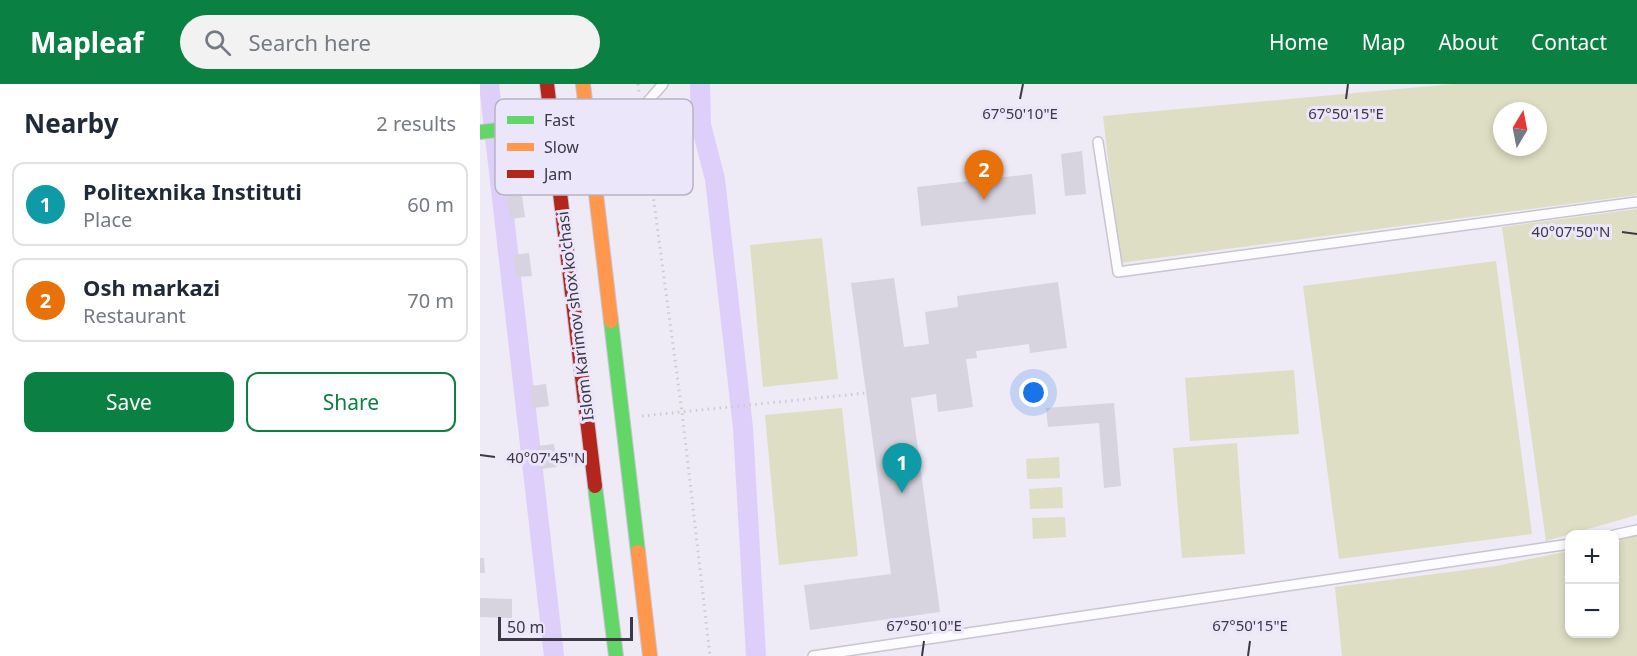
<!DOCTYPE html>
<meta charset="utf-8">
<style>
body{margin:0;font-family:"Noto Sans",sans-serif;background:#f2f2f3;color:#1f2937}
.controls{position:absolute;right:18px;bottom:18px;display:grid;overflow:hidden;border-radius:12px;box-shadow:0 3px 9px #0003}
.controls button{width:54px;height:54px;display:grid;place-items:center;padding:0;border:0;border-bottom:2px solid #e0e1e3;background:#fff;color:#1f2937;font:30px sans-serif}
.compass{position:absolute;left:1013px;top:18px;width:54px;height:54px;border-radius:50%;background:#fff;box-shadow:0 3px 9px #0003;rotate:10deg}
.scale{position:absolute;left:18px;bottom:15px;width:135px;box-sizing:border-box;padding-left:6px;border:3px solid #3c3845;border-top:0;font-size:16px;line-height:21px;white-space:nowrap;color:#3c3845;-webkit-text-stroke:4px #ece6fa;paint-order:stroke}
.you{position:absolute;left:554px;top:309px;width:21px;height:21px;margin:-15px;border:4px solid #fff;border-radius:50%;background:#1a73e8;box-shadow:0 0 0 9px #1a73e833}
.badge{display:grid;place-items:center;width:39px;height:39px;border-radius:50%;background:#0b8043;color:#fff;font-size:20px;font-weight:700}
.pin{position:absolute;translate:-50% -50px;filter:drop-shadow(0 2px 3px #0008)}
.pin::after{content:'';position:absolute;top:32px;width:21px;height:18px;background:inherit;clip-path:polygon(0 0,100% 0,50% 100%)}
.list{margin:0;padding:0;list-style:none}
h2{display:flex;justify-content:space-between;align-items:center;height:78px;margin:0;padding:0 24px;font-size:26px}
h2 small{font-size:20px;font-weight:400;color:#747a83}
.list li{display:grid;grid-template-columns:39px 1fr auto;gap:18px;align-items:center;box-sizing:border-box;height:84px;margin:0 12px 12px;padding:0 12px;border:2px solid #e0e1e3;border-radius:12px}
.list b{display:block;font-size:22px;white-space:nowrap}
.list p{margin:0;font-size:20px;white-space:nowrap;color:#747a83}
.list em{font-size:20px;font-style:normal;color:#747a83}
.actions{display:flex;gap:12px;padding:18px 24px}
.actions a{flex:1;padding:14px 0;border:2px solid #0b8043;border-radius:12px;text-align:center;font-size:21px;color:#0b8043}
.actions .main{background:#0b8043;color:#fff}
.icon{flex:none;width:33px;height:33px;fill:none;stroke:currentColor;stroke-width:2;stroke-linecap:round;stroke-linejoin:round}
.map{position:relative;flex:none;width:1157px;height:572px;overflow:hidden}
header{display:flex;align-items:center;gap:36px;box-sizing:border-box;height:84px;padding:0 30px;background:#0b8043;color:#fff}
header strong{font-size:28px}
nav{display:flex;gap:33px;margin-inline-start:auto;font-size:21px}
.search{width:420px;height:54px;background:#f2f2f3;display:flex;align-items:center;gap:15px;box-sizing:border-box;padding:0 21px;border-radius:33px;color:#747a83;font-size:22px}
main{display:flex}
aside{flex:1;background:#fff}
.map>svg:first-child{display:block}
</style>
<header>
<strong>Mapleaf</strong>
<div class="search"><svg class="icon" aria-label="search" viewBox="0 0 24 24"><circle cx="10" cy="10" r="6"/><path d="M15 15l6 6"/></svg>Search here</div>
<nav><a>Home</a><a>Map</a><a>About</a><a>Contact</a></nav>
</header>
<main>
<aside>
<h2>Nearby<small>2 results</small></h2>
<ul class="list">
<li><span class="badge" style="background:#0f9aa8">1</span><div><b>Politexnika Instituti</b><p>Place</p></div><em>60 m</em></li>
<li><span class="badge" style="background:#e8710a">2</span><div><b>Osh markazi</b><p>Restaurant</p></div><em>70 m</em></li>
</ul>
<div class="actions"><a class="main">Save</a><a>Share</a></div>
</aside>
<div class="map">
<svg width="1157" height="572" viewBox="0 0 1157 572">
<rect width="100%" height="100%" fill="#eeeaf6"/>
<path fill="#dedec4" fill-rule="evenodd" d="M974 0H1157V111L640 179 623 32ZM1022 27H1058V63H1022Z
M1157 125V431L1066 457 1022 143Z
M342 154 358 295 283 303 270 161Z
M1016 177 1052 450 859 475 823 202Z
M814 286 819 350 710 357 705 294Z
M362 324 378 472 299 481 285 331Z
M757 359 765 470 702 474 693 364Z
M579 373 580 394 547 395 546 375Z
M582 403 583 424 550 425 549 405Z
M585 433 586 453 553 455 552 434Z
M1157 451V572H862L855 503 1016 482 1089 467 1090 550H1134L1135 457Z"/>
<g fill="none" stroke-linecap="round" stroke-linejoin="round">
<path stroke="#decffa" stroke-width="20" d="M9 0 74 572
M220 0 221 41 235 95 263 344 276 572"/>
</g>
<path fill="#d7d3df" d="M602 67 606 110 585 112 581 70Z
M552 90 556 130 441 142 437 103Z
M42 111 45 133 30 135 27 112Z
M49 169 52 192 36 193 33 171Z
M414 194 424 263 449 260 445 228 478 223 477 212 578 198 587 264 550 269 549 260 496 267 497 274 486 275 493 323 458 328 456 310 431 314 460 528 330 546 324 501 411 490 371 199Z
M66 300 69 322 53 324 50 302Z
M634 319 641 402 624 404 619 339 568 343 566 324Z
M74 360 77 383 61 385 58 362Z
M0 474H4L5 489H0Z
M0 514 32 515V534L0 533Z"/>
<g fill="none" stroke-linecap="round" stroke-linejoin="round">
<defs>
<path id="lane" d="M112 51 151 37 183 0
M618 58 638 188 1157 118
M1134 451 1157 446
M333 572 1090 460"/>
<path id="fast" d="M0 48 72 40
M131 237 158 468
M115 402 136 572"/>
<path id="slow" d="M103 0 131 237
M158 468 170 572"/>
<path id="jam" d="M67 0 115 402"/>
</defs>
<use href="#lane" stroke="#c8c4d0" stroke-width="12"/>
<use href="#fast" stroke="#c8c4d0" stroke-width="16"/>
<use href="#slow" stroke="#c8c4d0" stroke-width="16"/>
<use href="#jam" stroke="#c8c4d0" stroke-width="16"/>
<path stroke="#cdcbd0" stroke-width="3" stroke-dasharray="1.5 4.5" stroke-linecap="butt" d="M158 0 159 8
M164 44 202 328 230 572
M162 332 386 309"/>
<use href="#lane" stroke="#fcfcfe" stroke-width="9"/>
<use href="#fast" stroke="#63d668" stroke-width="14"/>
<use href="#slow" stroke="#ff974d" stroke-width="14"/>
<use href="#jam" stroke="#b3261e" stroke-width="14"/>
</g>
<path fill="none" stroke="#3c3845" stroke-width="2" d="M540 15 543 0M866 15 868 0M1142 148 1157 150M0 371 15 373M442 572 444 557M768 572 770 557"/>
<g text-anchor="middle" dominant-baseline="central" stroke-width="6" stroke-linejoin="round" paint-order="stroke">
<g font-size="16" fill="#3c3845" stroke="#ece6fa">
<text transform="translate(95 232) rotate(-97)">Islom Karimov shox ko'chasi</text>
</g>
</g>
<rect x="15" y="15" width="198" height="96" rx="9" fill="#ece6fa" stroke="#b7b2c4" stroke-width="1.5"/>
<rect x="27" y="32" width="27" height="8" fill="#63d668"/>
<rect x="27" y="59" width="27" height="8" fill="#ff974d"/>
<rect x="27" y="86" width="27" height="8" fill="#b3261e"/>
<g font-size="16" fill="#3c3845">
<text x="64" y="42">Fast</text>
<text x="64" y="69">Slow</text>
<text x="64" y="96">Jam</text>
</g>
<g font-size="15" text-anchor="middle" fill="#3c3845" stroke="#ece6fa" stroke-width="6" stroke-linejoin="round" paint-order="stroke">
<text x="540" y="35">67°50'10"E</text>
<text x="866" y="35">67°50'15"E</text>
<text x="1091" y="153">40°07'50"N</text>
<text x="66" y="379">40°07'45"N</text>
<text x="444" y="547">67°50'10"E</text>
<text x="770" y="547">67°50'15"E</text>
</g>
</svg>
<div class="controls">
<button>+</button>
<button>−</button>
</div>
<svg class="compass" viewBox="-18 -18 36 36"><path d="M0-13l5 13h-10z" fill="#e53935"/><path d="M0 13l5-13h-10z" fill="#747a83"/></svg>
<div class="scale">50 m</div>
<div class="you"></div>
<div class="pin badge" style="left:422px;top:409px;background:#0f9aa8">1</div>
<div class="pin badge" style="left:504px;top:116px;background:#e8710a">2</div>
</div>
</main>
